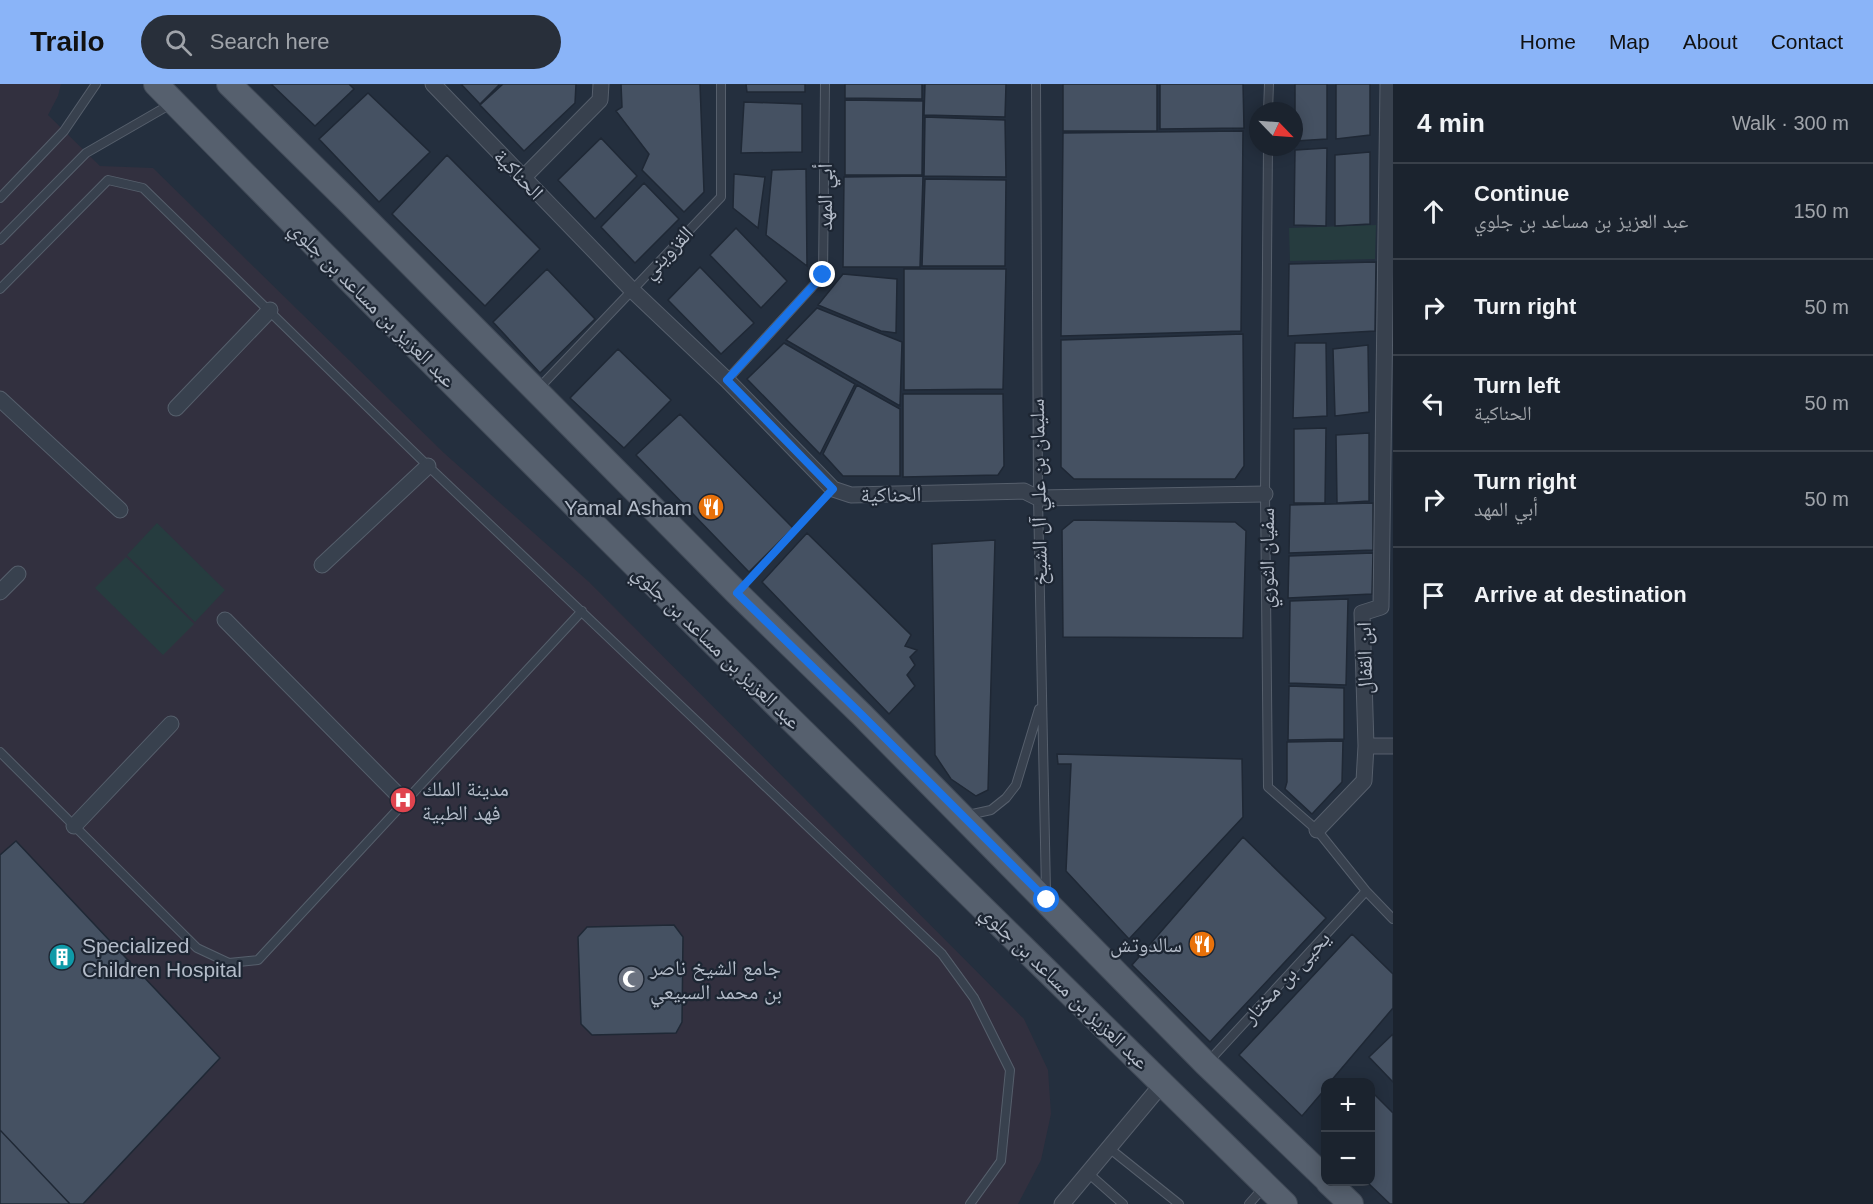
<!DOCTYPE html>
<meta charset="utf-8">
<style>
body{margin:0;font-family:Arial,"Noto Naskh Arabic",sans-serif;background:#282f3a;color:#f1f3f6}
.controls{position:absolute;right:18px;bottom:18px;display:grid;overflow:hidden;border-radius:12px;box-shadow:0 3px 15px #0003}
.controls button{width:54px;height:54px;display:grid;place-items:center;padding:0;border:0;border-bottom:2px solid #39404a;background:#1b232e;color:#f1f3f6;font:30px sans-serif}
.compass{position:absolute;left:1249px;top:18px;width:54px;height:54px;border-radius:50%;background:#1b232e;box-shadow:0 3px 15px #0003;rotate:115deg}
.stop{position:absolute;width:18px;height:18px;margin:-14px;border:4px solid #1a73e8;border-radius:50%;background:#fff}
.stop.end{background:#1a73e8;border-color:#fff;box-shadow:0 2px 6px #0008}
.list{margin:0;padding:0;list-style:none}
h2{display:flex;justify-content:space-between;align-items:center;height:78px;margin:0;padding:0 24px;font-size:26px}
h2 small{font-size:20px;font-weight:400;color:#a0a4aa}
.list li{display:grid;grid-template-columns:39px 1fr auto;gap:18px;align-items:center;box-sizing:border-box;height:96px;padding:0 24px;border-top:2px solid #39404a}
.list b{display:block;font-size:22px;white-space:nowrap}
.list p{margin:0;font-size:20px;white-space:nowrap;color:#a0a4aa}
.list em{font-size:20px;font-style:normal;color:#a0a4aa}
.icon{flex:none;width:33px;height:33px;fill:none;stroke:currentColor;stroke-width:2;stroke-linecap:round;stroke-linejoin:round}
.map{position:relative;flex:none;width:1393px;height:1120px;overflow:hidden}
header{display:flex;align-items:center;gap:36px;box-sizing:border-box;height:84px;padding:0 30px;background:#8ab4f8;color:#111}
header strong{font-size:28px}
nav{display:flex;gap:33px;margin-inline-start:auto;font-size:21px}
.search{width:420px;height:54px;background:#282f3a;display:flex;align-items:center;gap:15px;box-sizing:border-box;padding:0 21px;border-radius:33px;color:#a0a4aa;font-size:22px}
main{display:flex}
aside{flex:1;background:#1b232e}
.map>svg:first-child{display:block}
</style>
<header>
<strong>Trailo</strong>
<div class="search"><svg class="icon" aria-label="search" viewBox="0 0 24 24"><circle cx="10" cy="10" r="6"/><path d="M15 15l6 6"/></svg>Search here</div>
<nav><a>Home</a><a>Map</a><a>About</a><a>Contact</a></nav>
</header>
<main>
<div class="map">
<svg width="1393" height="1120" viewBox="0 0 1393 1120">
<rect width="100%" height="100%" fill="#242f3e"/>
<path fill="#32303f" d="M0 0H61L58 12 48 31 100 82 153 84 444 369 589 498 1024 935 1048 986 1051 1030 1041 1076 1018 1120H0Z"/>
<path fill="#263c3f" d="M1376 141 1375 175 1290 177 1289 144Z
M157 439 225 506 195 538 127 471Z
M126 473 194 540 163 571 95 504Z"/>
<path fill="#455162" stroke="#1f2835" stroke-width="1.5" d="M271 0H349L354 5 315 42Z
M461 0H500L480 20Z
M503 0H576L575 19 524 67 480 21Z
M621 0H700L704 108 684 128 642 86 649 70 616 27 622 23Z
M746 0H805V8H747Z
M845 0H922V15L845 14Z
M925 0H1006L1005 33 924 31Z
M1063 0H1157V47H1063Z
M1160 0H1243L1244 44 1160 45Z
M1295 0H1327V55L1295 57Z
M1336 0H1370V51L1336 55Z
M368 9 430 68 379 118 319 55Z
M845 16 923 17 922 91H845Z
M744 18 802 20V68L741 69Z
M925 33 1005 36 1006 93 924 92Z
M1243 47 1241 247 1061 252 1063 49Z
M601 54 637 92 595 135 558 96Z
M1327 64 1326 142 1294 141 1295 66Z
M1370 68V140L1335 142V71Z
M447 71 540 165 485 222 392 130Z
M806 85 807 182 766 151 772 86Z
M734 90 765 93 758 144 733 124Z
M923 92 920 183H843L844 93Z
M925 95 1006 96 1005 182H922Z
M644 99 679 135 635 179 601 143Z
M736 144 787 197 761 224 710 171Z
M1376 178 1375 247 1288 252 1289 180Z
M700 183 754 239 721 270 668 216Z
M547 185 595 235 540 289 493 238Z
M904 185H1006L1003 305 904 306Z
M843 190 897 195 896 249 881 247 818 221Z
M817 224 902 258 900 322 786 256Z
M1243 250 1244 382 1235 395H1074L1061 383V256Z
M784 259 855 300 820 370 747 295Z
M1295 259H1326L1327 332 1293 334Z
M1368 261 1369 328 1335 332 1333 265Z
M618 265 671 316 624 364 570 314Z
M857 301 900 325V392H843L823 370Z
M903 310H1003L1004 382 998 391 903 393Z
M680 330 793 444 749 488 636 371Z
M1326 344 1325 419H1294V345Z
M1369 349V417L1337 419 1336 351Z
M1373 419V466L1289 469 1290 421Z
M1074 436 1235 438 1246 447 1243 554 1063 553 1062 446Z
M807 449 911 551 905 562 917 566 910 573 915 581 907 591 915 602 889 630 762 498Z
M995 456 988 706 976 712 951 695 935 671 932 460Z
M1373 469 1372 510 1288 514 1289 472Z
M1348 515 1346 601 1289 599 1290 517Z
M1289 602 1344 604V655L1288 656Z
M1343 657 1342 698 1312 730 1285 705 1287 698V658Z
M1057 670 1242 675 1243 733 1129 855 1066 787 1071 680H1058Z
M1243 753 1326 834 1210 958 1132 881Z
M16 757 220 974 83 1120H70L0 1046V771Z
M674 841 683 853 682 938 676 949 592 951 581 940 578 853 587 843Z
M1352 850 1393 890V924L1330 998H1326V1004L1302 1032 1239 971Z
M1393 950V998L1369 973Z
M1370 1006 1393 1029V1120H1390L1367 1098H1370Z
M0 1046 70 1120H0Z"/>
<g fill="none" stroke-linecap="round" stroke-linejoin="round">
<defs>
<path id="service" d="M1036 0 1038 414 1046 808
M1268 27 1269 0
M1268 63 1265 410 1268 703 1317 746 1366 807 1393 835
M0 114 64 47 96 0
M0 156 86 69 171 20
M0 205 108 96 143 104 428 382 942 870 974 914 1010 986 1001 1077 970 1120
M727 296 823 191 825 0
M539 304 721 113V0
M0 668 197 864 229 879 258 876 582 527
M968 731 991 726 1006 714 1016 701 1039 625
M1209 977 1366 807
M1109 1064 1179 1120
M1088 1089 1123 1120
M1249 1120 1264 1103"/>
<path id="minor" d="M433 0 631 205 727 296 833 405 851 411 1024 407 1038 414 1265 410
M523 94 600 16 601 0
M0 315 120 426
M176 324 270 226
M322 481 428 382
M0 508 18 490
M225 536 405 718
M1366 662H1393
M74 742 171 640
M1317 746 1364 697 1366 662 1362 529 1381 523 1388 0
M1062 1120 1163 999"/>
<path id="primary" d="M156 0C527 379 906 749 1285 1120
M229 0 348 117 737 509 862 631 1206 980 1326 1095
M1328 1098 1351 1120"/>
</defs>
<use href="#service" stroke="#565f6c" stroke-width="10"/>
<use href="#minor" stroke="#565f6c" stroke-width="17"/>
<use href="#primary" stroke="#414a57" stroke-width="26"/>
<path stroke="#44595c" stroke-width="4" stroke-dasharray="4.5 4.5" stroke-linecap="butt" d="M750 495 822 416"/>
<use href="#service" stroke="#38414e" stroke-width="8"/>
<use href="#minor" stroke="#38414e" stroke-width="15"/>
<use href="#primary" stroke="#56606e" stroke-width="24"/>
</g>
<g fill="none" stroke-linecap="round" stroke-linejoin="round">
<path stroke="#1a73e8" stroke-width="8" d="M823 191 727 296 833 405 737 509 862 631 1047 816"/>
</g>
<defs>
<symbol id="restaurant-disc" viewBox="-11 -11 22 22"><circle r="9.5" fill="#e8710a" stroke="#1d2633"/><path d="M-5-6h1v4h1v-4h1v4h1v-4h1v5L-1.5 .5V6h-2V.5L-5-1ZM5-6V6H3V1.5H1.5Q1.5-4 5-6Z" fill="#fff"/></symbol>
<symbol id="hospital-disc" viewBox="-11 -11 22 22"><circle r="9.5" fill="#e0444e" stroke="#1d2633"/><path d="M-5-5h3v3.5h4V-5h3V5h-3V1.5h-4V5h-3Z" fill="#fff"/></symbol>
<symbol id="building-disc" viewBox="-11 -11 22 22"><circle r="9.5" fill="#0f9aa8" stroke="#1d2633"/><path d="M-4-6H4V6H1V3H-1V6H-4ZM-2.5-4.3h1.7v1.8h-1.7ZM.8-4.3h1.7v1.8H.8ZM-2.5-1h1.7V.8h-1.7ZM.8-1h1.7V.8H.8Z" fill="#fff"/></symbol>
<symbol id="mosque-disc" viewBox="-11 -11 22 22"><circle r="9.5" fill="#6b7280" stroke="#1d2633"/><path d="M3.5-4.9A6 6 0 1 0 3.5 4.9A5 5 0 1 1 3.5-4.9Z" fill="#fff"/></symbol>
</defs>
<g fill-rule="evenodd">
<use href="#restaurant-disc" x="696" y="408" width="30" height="30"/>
<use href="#hospital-disc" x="388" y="701" width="30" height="30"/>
<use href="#restaurant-disc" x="1187" y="845" width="30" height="30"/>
<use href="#building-disc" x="47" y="858" width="30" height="30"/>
<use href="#mosque-disc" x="616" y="880" width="30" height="30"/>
</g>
<g text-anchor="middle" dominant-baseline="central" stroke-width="4.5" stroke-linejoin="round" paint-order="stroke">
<g font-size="21" fill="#b4bcc9" stroke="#1d2633">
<text transform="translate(519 90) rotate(46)">الحناكية</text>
<text transform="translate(824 113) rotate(-90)">أبي المهد</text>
<text transform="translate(667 168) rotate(-46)">القزويني</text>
<text transform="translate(373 220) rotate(45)">عبد العزيز بن مساعد بن جلوي</text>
<text transform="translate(1038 408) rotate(-91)">سليمان بن علي آل الشيخ</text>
<text transform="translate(891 410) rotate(-1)">الحناكية</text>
<text transform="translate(1266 474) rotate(-90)">سفيان الثوري</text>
<text transform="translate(717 563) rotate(44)">عبد العزيز بن مساعد بن جلوي</text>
<text transform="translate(1364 574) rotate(-91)">ابن القفال</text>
<text transform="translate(1286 893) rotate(-47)">يحيى بن مختار</text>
<text transform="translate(1065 903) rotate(44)">عبد العزيز بن مساعد بن جلوي</text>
</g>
<g font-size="21" fill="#b4bcc9" stroke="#1d2633" text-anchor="start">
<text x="692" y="423" text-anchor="end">Yamal Asham</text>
<text x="422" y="704">مدينة الملك<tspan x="422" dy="24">فهد الطبية</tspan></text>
<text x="1182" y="860" text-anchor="end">سالدوتش</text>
<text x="82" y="861">Specialized<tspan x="82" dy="24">Children Hospital</tspan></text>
<text x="650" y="883">جامع الشيخ ناصر<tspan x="650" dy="24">بن محمد السبيعي</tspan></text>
</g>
</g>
</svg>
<div class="controls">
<button>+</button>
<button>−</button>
</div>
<svg class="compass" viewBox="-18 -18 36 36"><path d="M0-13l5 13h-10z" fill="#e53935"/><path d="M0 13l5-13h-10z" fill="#a0a4aa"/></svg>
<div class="stop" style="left:1047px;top:816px"></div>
<div class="stop end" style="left:823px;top:191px"></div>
</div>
<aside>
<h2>4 min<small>Walk · 300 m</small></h2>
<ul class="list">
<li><svg class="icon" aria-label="ahead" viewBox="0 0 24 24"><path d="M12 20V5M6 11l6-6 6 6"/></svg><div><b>Continue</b><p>عبد العزيز بن مساعد بن جلوي</p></div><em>150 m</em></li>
<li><svg class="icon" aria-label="right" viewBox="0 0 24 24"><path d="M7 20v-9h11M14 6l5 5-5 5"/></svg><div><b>Turn right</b></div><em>50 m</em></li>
<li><svg class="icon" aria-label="left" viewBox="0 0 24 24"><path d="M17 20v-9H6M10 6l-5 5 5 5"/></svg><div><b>Turn left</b><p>الحناكية</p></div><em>50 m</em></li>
<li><svg class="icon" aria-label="right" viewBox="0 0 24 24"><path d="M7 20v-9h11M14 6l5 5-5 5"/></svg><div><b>Turn right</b><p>أبي المهد</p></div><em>50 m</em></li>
<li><svg class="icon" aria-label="arrive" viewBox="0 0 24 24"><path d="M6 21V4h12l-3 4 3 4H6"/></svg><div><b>Arrive at destination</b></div></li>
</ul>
</aside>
</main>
